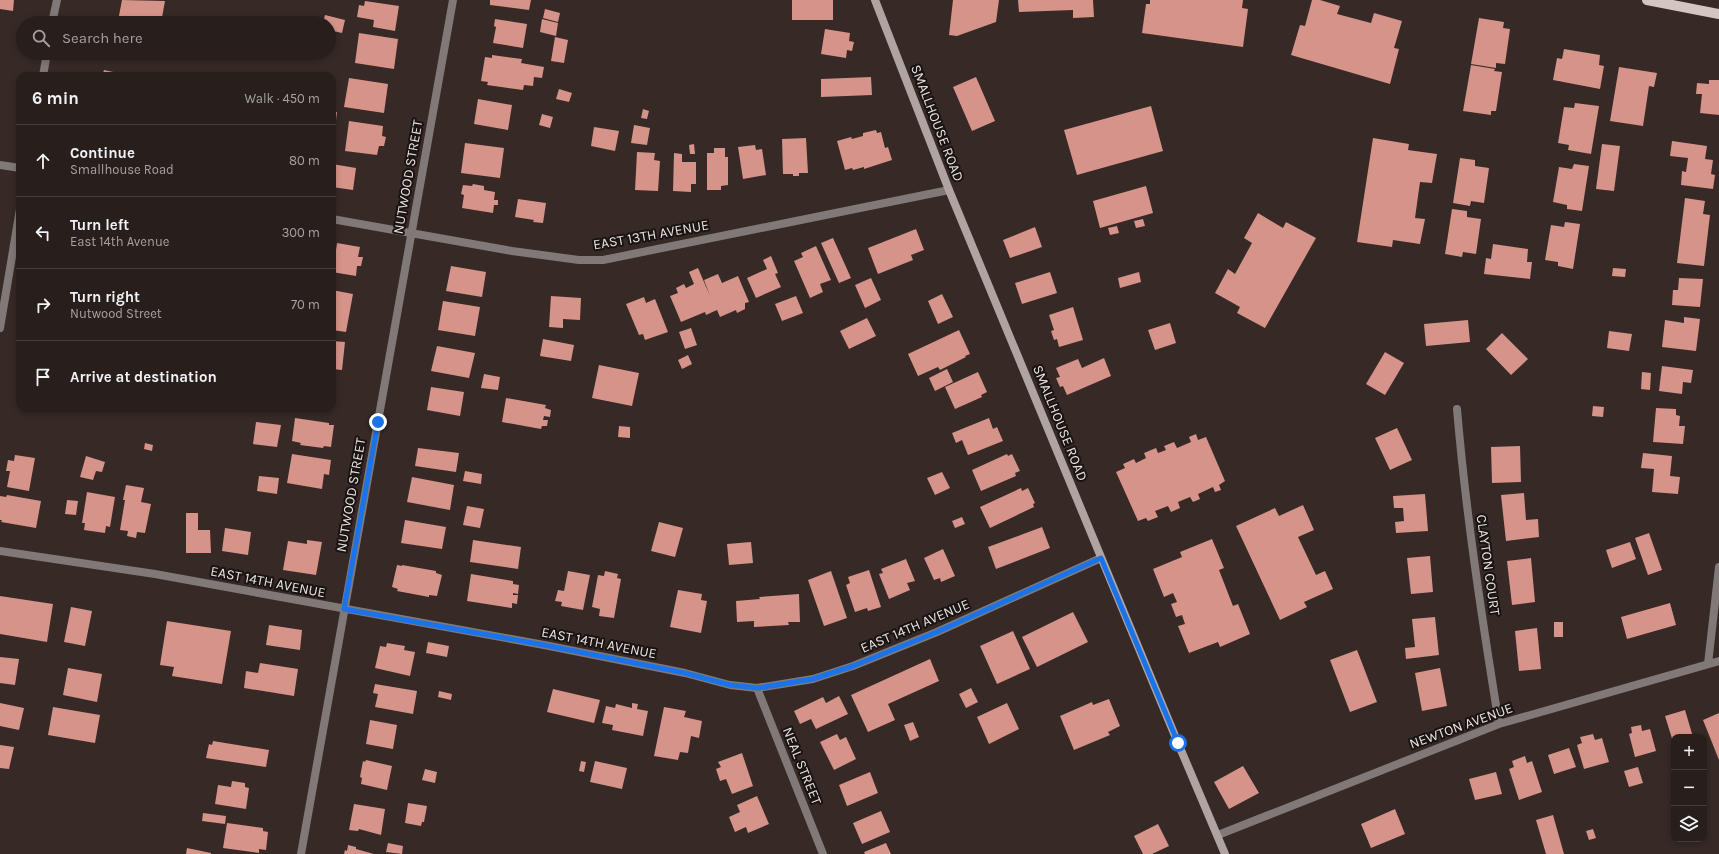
<!DOCTYPE html>
<meta charset="utf-8">
<style>
body{margin:0;font-family:Karla,sans-serif;background:#342c29;color:#f1f3f6}
.controls{position:absolute;right:12px;bottom:12px;display:grid;overflow:hidden;border-radius:8px;box-shadow:0 2px 6px #0003}
.controls button{width:36px;height:36px;display:grid;place-items:center;padding:0;border:0;border-bottom:1px solid #443d3b;background:#281f1c;color:#f1f3f6;font:20px sans-serif}
.stop{position:absolute;width:12px;height:12px;margin:-9px;border:3px solid #1a73e8;border-radius:50%;background:#fff}
.stop.end{background:#1a73e8;border-color:#fff;box-shadow:0 1px 4px #0008}
.list{margin:0;padding:0;list-style:none}
h2{display:flex;justify-content:space-between;align-items:center;height:52px;margin:0;padding:0 16px;font-size:17px}
h2 small{font-size:13px;font-weight:400;color:#a5a2a3}
.list li{display:grid;grid-template-columns:26px 1fr auto;gap:12px;align-items:center;box-sizing:border-box;height:72px;padding:0 16px;border-top:1px solid #443d3b}
.list b{display:block;font-size:15px;white-space:nowrap}
.list p{margin:0;font-size:13px;white-space:nowrap;color:#a5a2a3}
.list em{font-size:13px;font-style:normal;color:#a5a2a3}
.icon{flex:none;width:22px;height:22px;fill:none;stroke:currentColor;stroke-width:2;stroke-linecap:round;stroke-linejoin:round}
.map{position:relative;flex:none;width:1719px;height:854px;overflow:hidden}
.search{position:absolute;background:#281f1c;box-shadow:0 2px 6px #0003;left:16px;top:16px;width:320px;height:44px;display:flex;align-items:center;gap:10px;box-sizing:border-box;padding:0 14px;border-radius:22px;color:#a5a2a3;font-size:15px}
.panel{position:absolute;background:#281f1c;box-shadow:0 2px 6px #0003;left:16px;top:72px;width:320px;height:340px;border-radius:12px}
.map>svg:first-child{display:block}
</style>
<div class="map">
<svg width="1719" height="854" viewBox="0 0 1719 854">
<rect width="100%" height="100%" fill="#362926"/>
<path fill="#d69389" d="M0 0H14L13 11 0 9Z
M122 0 165 1 161 23H129L118 21Z
M490 0H531L529 10 490 5Z
M792 0H833V20H792Z
M953 0H999L996 22 957 36 949 35Z
M1018 0H1093L1094 17 1073 18V10L1019 12Z
M1150 0H1243L1242 8 1248 9 1243 47 1142 33 1146 4H1150Z
M1312 0H1320L1340 6 1337 14 1371 23 1374 13 1402 21 1394 48 1399 49 1390 84 1291 55 1300 25 1305 26Z
M365 1 399 6 395 31 373 27 374 20 357 17 359 5 364 6Z
M545 9 560 13 558 22 543 18Z
M325 15 345 20 342 33 329 30V23H323Z
M1479 18 1504 22 1503 28 1510 29 1505 64 1496 63V68L1471 64Z
M495 19 527 24 523 48 493 43 496 27 494 26Z
M542 19 558 23 556 36 540 32Z
M825 29 850 33 849 41 854 42 852 51 847 50 846 58 821 54Z
M359 33 398 39 394 69 355 63Z
M555 37 568 40 564 63 551 61Z
M1564 49 1600 55 1599 65 1604 66 1600 89 1553 80 1557 58 1562 59Z
M492 55 522 59 521 63 544 67 542 78 534 77 533 86 524 85 523 90 487 85 488 82 481 81 485 57 492 58Z
M1471 65 1495 69 1494 71 1502 72 1496 111H1491V115L1463 111Z
M1619 67 1657 73 1654 87 1649 86 1643 126 1610 121Z
M104 70 118 73 117 76H102Z
M871 77 872 95 821 97V79Z
M976 77 995 121 972 131 953 87Z
M349 78 388 84 384 113 344 107Z
M1709 80H1719V115L1700 113 1702 94H1696L1697 83 1709 84Z
M559 89 572 93 569 102 556 99Z
M478 99 512 105 508 130 474 124Z
M1575 103 1599 106 1591 154 1568 150 1569 145 1558 143 1564 107 1574 108Z
M1151 106 1163 151 1077 175 1064 130Z
M643 109 649 111 647 119 641 118Z
M332 111 337 112 335 129H332Z
M542 114 553 117 550 128 539 125Z
M349 121 383 126 382 136 386 137 384 146H379L377 155 345 151Z
M634 125 650 128 647 145 631 143Z
M594 127 619 131 615 151 591 146Z
M876 130 877 133 881 132 885 148 888 147 892 160 864 169V167L853 170 852 168 845 170 837 141 851 137 852 139 863 136V133Z
M806 138 808 173H799V176H793V174H783L782 139Z
M1373 138 1409 144 1408 150 1437 154 1432 183 1420 182 1415 218 1425 219 1420 244 1393 240 1392 247 1357 242Z
M1672 141 1707 146 1705 159 1713 160 1711 174 1715 175 1713 189 1681 185 1682 171 1686 172 1688 158 1670 156Z
M465 143 504 148 500 178 461 173Z
M694 144 695 154H690L689 145Z
M1602 144 1620 146 1614 191 1596 189Z
M755 145 756 150 762 149 766 175 743 179 738 147Z
M714 148H725V157H728V185L721 186V190H707V153H714Z
M637 152 655 153 654 160 660 161 658 191 635 190Z
M674 153 682 154V162H696V184H691V192L673 191Z
M1460 158 1475 160V166L1489 168 1484 203 1471 201 1470 206 1453 203Z
M332 164 356 168 353 190 332 187Z
M1574 164 1589 166 1582 211 1567 209V205L1553 202 1559 167 1572 169Z
M473 184 484 186V190L495 192 494 200H498V205H494L493 213 462 208 464 195 461 194 463 185 472 186Z
M1146 186 1153 213 1100 228 1093 201Z
M1685 198 1705 201 1703 214 1710 215 1704 266 1677 263Z
M518 199 546 203 543 223 533 222 534 220 515 217Z
M1452 209 1467 211V217L1481 219 1476 254 1463 252 1462 257 1445 254Z
M1258 213 1283 228 1286 222 1316 238 1265 328 1237 313 1240 307 1215 293 1228 269 1235 274 1252 243 1244 238Z
M1143 219 1145 226 1136 228 1134 221Z
M1565 222 1580 224 1573 269 1558 266V262L1545 260 1551 225 1564 227Z
M1117 226 1119 233 1110 235 1108 228Z
M1035 227 1042 247 1010 258 1003 240Z
M916 229 924 250 911 255 913 260 878 274 868 248Z
M833 238 851 278 839 283 821 243Z
M337 243 360 247 358 257H363L361 266H357L356 276 332 272 334 258H332L333 249 336 250Z
M1493 244 1528 249 1527 262H1532L1530 279 1484 274 1486 258 1491 259Z
M816 246 831 280 820 284 823 292 810 298 794 261 803 257 801 253Z
M771 256 778 273 775 274 781 287 756 298 747 278 767 269 763 260Z
M451 266 486 272 482 297 446 291Z
M698 268 710 296 704 280 718 274 722 283 738 276 749 302 745 303V309L737 313 736 310 720 317 717 310 706 315 705 312 681 322 670 296 678 293 676 288 684 284 686 288 694 284 689 272Z
M1613 268 1626 269 1625 277 1612 276Z
M1050 272 1057 293 1022 304 1015 283Z
M1139 272 1141 282 1120 288 1118 278Z
M871 278 881 300 865 308 855 285Z
M1679 278 1703 279 1700 307 1672 305 1673 290H1678Z
M332 290 353 294 346 332 332 330Z
M942 294 953 317 938 324 928 301Z
M551 296 581 298 580 320 563 319V328L549 327Z
M796 296 803 313 782 321 775 304Z
M644 297 646 303 655 299 668 332 645 340 643 334 639 335 626 304Z
M443 301 480 307 475 336 438 330Z
M1073 307 1083 340 1059 347 1057 339 1054 340 1051 331 1054 330 1049 315Z
M1684 317 1700 319 1696 351 1662 347 1665 320 1684 323Z
M867 318 876 336 849 349 840 331Z
M1468 320 1470 342 1426 346 1424 324Z
M1170 323 1176 343 1155 350 1148 330Z
M691 328 697 345 685 349 679 332Z
M959 330 970 354 965 356 966 357 940 370 938 367 918 376 908 354Z
M1609 331 1632 334 1629 351 1607 348Z
M1502 333 1528 359 1511 375 1486 349Z
M543 339 574 345 571 361 540 356Z
M332 341 345 342 342 370 332 369Z
M437 346 475 353 469 378 431 371Z
M1385 352 1404 363 1385 395 1366 384Z
M688 355 692 364 682 369 678 360Z
M1104 358 1111 376 1067 395 1063 386 1060 387 1056 378 1060 377 1056 368 1078 359 1082 368Z
M599 365 639 373 632 406 592 398Z
M1662 366 1693 370 1691 383 1683 382 1682 394 1659 391Z
M947 369 953 382 935 391 929 378Z
M978 372 987 392 981 395 982 397 955 409 945 387Z
M1642 372 1651 373 1650 390 1641 389Z
M484 374 500 377 498 390 481 388Z
M431 387 464 392 460 416 427 410Z
M506 398 546 405 545 408 551 410 550 417 544 416 543 420H548L547 426H542L541 429 502 422Z
M1593 406 1604 407 1603 417 1592 416Z
M1656 408 1676 409V415L1680 416 1679 426H1685L1683 444 1653 442Z
M295 418 329 423V425H334L331 447 324 446 323 448 300 445 301 443 292 441Z
M989 418 993 429 997 427 1003 441 968 455 962 440 956 443 952 433Z
M256 422 281 425 277 447 253 444Z
M619 426 630 427V438L618 437Z
M1397 428 1412 460 1390 470 1375 438Z
M1196 434 1198 440 1206 437 1225 481 1219 485 1221 490 1215 492 1213 487 1198 494 1200 499 1193 502 1190 497 1178 502 1180 508 1171 512 1168 506 1155 511 1158 517 1148 521 1146 518 1138 521 1116 472 1125 468 1123 464 1134 459 1136 463 1146 458 1144 453 1156 448 1158 453 1166 450 1164 446 1174 442 1177 448 1191 442 1189 437Z
M145 443 153 445 152 451 144 449Z
M1520 446 1521 482 1492 483 1491 447Z
M418 448 459 453 456 472 415 466Z
M1643 453 1672 456 1670 476 1680 477 1678 494 1652 492 1654 469 1641 468Z
M292 454 331 460 329 475 324 474 322 489 287 483Z
M1007 454 1008 456 1012 454 1020 471 1015 473 1016 476 981 491 972 470Z
M15 455 35 458 29 491 7 487 10 471H6L8 460 14 461Z
M86 456 105 462 102 472 96 471 93 480 80 477Z
M465 471 482 474 481 484 463 481Z
M942 472 950 488 935 495 927 478Z
M259 476 279 478 277 494 257 491Z
M412 477 454 485 450 510 407 502Z
M126 485 144 488 141 502 151 504 145 533 137 532 136 538 127 536 128 531 120 530 125 500H123Z
M1021 488 1022 491 1028 488 1035 503 1033 504 1034 507 990 528 980 507Z
M87 492 115 497 110 527 106 526 105 533 84 530 85 523H82Z
M1524 493 1526 520 1538 519 1539 537 1506 541 1501 495Z
M1425 494 1428 531 1396 533 1395 522 1404 521 1403 508H1394L1393 496Z
M7 495 41 501 36 528 1 522 2 520H0V496L6 497Z
M67 500 78 501 76 515 65 514Z
M1303 505 1314 530 1298 537 1316 575 1325 571 1333 589 1304 602 1307 607 1280 620 1236 526 1275 508 1279 516Z
M467 506 484 509 480 528 463 525Z
M186 513H198V530H210L211 553H186Z
M962 517 965 524 955 528 952 521Z
M405 520 446 527 442 549 401 543Z
M659 522 683 528 675 557 651 551Z
M1042 527 1050 548 996 569 988 547Z
M225 528 251 532 248 555 222 551Z
M1649 533 1662 570 1648 575 1635 538Z
M1212 539 1224 568 1219 570 1233 606 1238 604 1250 634 1220 647 1218 642 1189 653 1178 626 1185 624 1182 615 1176 617 1171 604 1177 602 1173 593 1164 597 1153 569 1182 557 1180 552Z
M307 540 322 542 316 575 283 570 288 541 307 544Z
M473 540 521 547 518 569 470 562Z
M751 542 753 563 729 565 727 544Z
M1630 542 1636 559 1612 568 1606 550Z
M943 549 955 576 941 582 940 578 934 580 924 558Z
M1430 556 1433 592 1411 594 1407 558Z
M1531 558 1535 602 1512 605 1507 561Z
M906 559 915 581 907 583 910 590 889 599 879 574 883 573 881 569Z
M397 565 402 566V565L436 571V573L442 575 437 596 429 595V597L397 591 398 589 392 587Z
M869 570 881 607 868 611 867 608 855 612 846 585 850 583 848 577Z
M568 571 590 575 583 610 561 606 562 602 555 601 558 590 564 591Z
M605 571 618 574 617 578 621 579 614 618 599 616 600 609 592 607 598 575 604 576Z
M831 571 847 618 824 626 808 580Z
M471 574 513 581V584L519 585 518 594 513 593V595H518L517 604 512 603V608L467 601Z
M678 590 702 594 701 600 707 601 701 633 670 627Z
M799 594 800 622H788L789 625 754 627V621L737 622 736 601 760 599 759 597Z
M0 596 53 604 47 642 0 634Z
M1670 603 1676 625 1627 639 1621 617Z
M71 607 92 611 85 646 64 642Z
M1073 612 1088 642 1037 667 1022 637Z
M1435 617 1439 655 1406 659 1405 648 1415 647 1412 619Z
M167 621 231 631 222 684 172 676 174 667 160 665Z
M1554 622H1563V637H1554Z
M269 625 302 630 300 650 266 645Z
M1537 628 1541 669 1519 671 1515 631Z
M1013 631 1030 669 997 684 980 646Z
M428 642 449 646 447 657 426 653Z
M387 643 405 646 404 650 415 652 410 676 375 668 380 646 386 647Z
M1357 650 1377 702 1350 712 1330 660Z
M0 657 19 659 15 685 0 683Z
M930 659 939 681 888 704 895 720 868 732 851 695Z
M260 663 298 669 294 696 244 688 246 671 258 673Z
M68 668 102 674 97 702 63 695Z
M1440 668 1447 706 1422 711 1415 673Z
M375 684 417 691 413 714 375 707 378 694 373 693Z
M971 688 978 702 966 708 959 694Z
M553 689 600 700 594 723 547 712Z
M439 691 452 694 451 700 438 697Z
M839 696 848 714 816 729 811 719 800 724 794 711 823 697 826 703Z
M1109 699 1120 726 1108 732 1110 735 1074 750 1060 716 1092 702 1093 705Z
M0 703 24 708 19 730 0 726Z
M632 703 638 704 637 709 648 711 643 736 612 730 613 725 602 723 606 706 615 708 616 704 632 708Z
M1007 703 1019 729 989 744 977 717Z
M53 707 100 715 95 743 48 735Z
M664 707 686 711 684 717 702 721 699 738 691 736 688 753 680 752 678 760 654 756Z
M1685 710 1693 737H1674V745L1665 716Z
M1719 713V760L1703 720Z
M370 720 397 725 393 749 366 744Z
M913 722 919 737 910 741 904 725Z
M1641 725 1642 731 1650 729 1656 751 1635 757 1629 734 1632 733 1631 727Z
M837 734 840 740 846 737 856 759 834 770 820 742Z
M1593 734 1595 740 1602 738 1609 762 1584 769 1577 745 1582 743 1580 737Z
M213 741 269 750 266 767 206 758 209 744 212 745Z
M0 745 14 747 9 769 0 768Z
M1569 748 1576 767 1554 774 1548 755Z
M742 753 753 786 732 794 726 779 720 781 716 769 721 767 718 762Z
M1525 756 1527 763 1532 761 1542 792 1519 800 1509 769 1514 767 1512 761Z
M366 760 392 766 387 790 361 784 362 778 360 777 363 761 365 762Z
M581 761 586 762 584 772 579 771Z
M595 761 627 768 622 789 590 782Z
M1243 766 1259 793 1229 809 1214 782Z
M1638 767 1643 783 1629 787 1624 771Z
M425 769 437 772 435 783 422 780Z
M870 772 878 793 847 806 839 785Z
M1496 772 1502 794 1475 800 1469 779Z
M232 781 245 783V787L249 788 246 809 215 804 218 785 231 787Z
M757 796 769 824 748 833 746 827 735 832 729 817 740 812 737 805Z
M408 803 427 806 424 822H422L421 826 405 823Z
M354 804 385 809 381 835 359 829 358 831 349 830Z
M1395 809 1405 834 1371 848 1361 824Z
M881 811 890 832 862 844 853 823Z
M203 813 226 816 225 824 202 821Z
M1553 815 1564 854H1546L1536 820Z
M227 823 263 828V831L268 832 266 850 259 849V853L223 848Z
M1158 824 1169 846 1152 854H1143L1134 836Z
M1593 829 1596 838 1589 840 1586 831Z
M388 843 403 846 402 854 386 852Z
M886 843 891 854H865L864 852Z
M348 845 356 847V849L374 854H344L345 850 347 851Z
M187 848 211 853V854H186Z"/>
<g fill="none" stroke-linecap="round" stroke-linejoin="round">
<path stroke="#807977" stroke-width="8" d="M52 23 57 0
M43 76 47 53
M0 165 20 168
M332 219 512 251 579 260H603L949 190
M0 328 20 209
M1457 409C1466 515 1482 619 1499 724
M0 551 155 574 544 645 685 673 730 685 757 688 813 679 853 666 937 632 1101 558
M1708 664 1719 567
M757 688 823 854
M1218 835 1499 724 1719 661
M301 854 453 0"/>
<path stroke="#b0a4a2" stroke-width="8" d="M875 0 949 190 1178 743 1225 854"/>
<path stroke="#d4c5c3" stroke-width="10" d="M1647 0 1719 14"/>
</g>
<g fill="none" stroke-linecap="round" stroke-linejoin="round">
<path stroke="#1a73e8" stroke-width="5" d="M378 422 344 609 544 645 685 673 730 685 758 688 813 679 853 666 937 632 1101 558 1178 743"/>
</g>
<g text-anchor="middle" dominant-baseline="central" stroke-width="4" stroke-linejoin="round" paint-order="stroke">
<g font-size="14" fill="#ece3e1" stroke="#191312">
<text transform="translate(937 123) rotate(69)">SMALLHOUSE ROAD</text>
<text transform="translate(408 177) rotate(-80)">NUTWOOD STREET</text>
<text transform="translate(651 235) rotate(-10)">EAST 13TH AVENUE</text>
<text transform="translate(1060 423) rotate(68)">SMALLHOUSE ROAD</text>
<text transform="translate(351 495) rotate(-80)">NUTWOOD STREET</text>
<text transform="translate(1488 565) rotate(82)">CLAYTON COURT</text>
<text transform="translate(268 582) rotate(11)">EAST 14TH AVENUE</text>
<text transform="translate(915 626) rotate(-23)">EAST 14TH AVENUE</text>
<text transform="translate(599 643) rotate(11)">EAST 14TH AVENUE</text>
<text transform="translate(1461 726) rotate(-20)">NEWTON AVENUE</text>
<text transform="translate(802 766) rotate(68)">NEAL STREET</text>
</g>
</g>
</svg>
<div class="controls">
<button>+</button>
<button>−</button>
<button><svg class="icon" aria-label="layers" viewBox="0 0 24 24"><path d="M12 4l9 5-9 5-9-5zM3 14l9 5 9-5"/></svg></button>
</div>
<div class="stop" style="left:1178px;top:743px"></div>
<div class="stop end" style="left:378px;top:422px"></div>
<div class="search"><svg class="icon" aria-label="search" viewBox="0 0 24 24"><circle cx="10" cy="10" r="6"/><path d="M15 15l6 6"/></svg>Search here</div>
<section class="panel">
<h2>6 min<small>Walk · 450 m</small></h2>
<ul class="list">
<li><svg class="icon" aria-label="ahead" viewBox="0 0 24 24"><path d="M12 20V5M6 11l6-6 6 6"/></svg><div><b>Continue</b><p>Smallhouse Road</p></div><em>80 m</em></li>
<li><svg class="icon" aria-label="left" viewBox="0 0 24 24"><path d="M17 20v-9H6M10 6l-5 5 5 5"/></svg><div><b>Turn left</b><p>East 14th Avenue</p></div><em>300 m</em></li>
<li><svg class="icon" aria-label="right" viewBox="0 0 24 24"><path d="M7 20v-9h11M14 6l5 5-5 5"/></svg><div><b>Turn right</b><p>Nutwood Street</p></div><em>70 m</em></li>
<li><svg class="icon" aria-label="arrive" viewBox="0 0 24 24"><path d="M6 21V4h12l-3 4 3 4H6"/></svg><div><b>Arrive at destination</b></div></li>
</ul>
</section>
</div>
